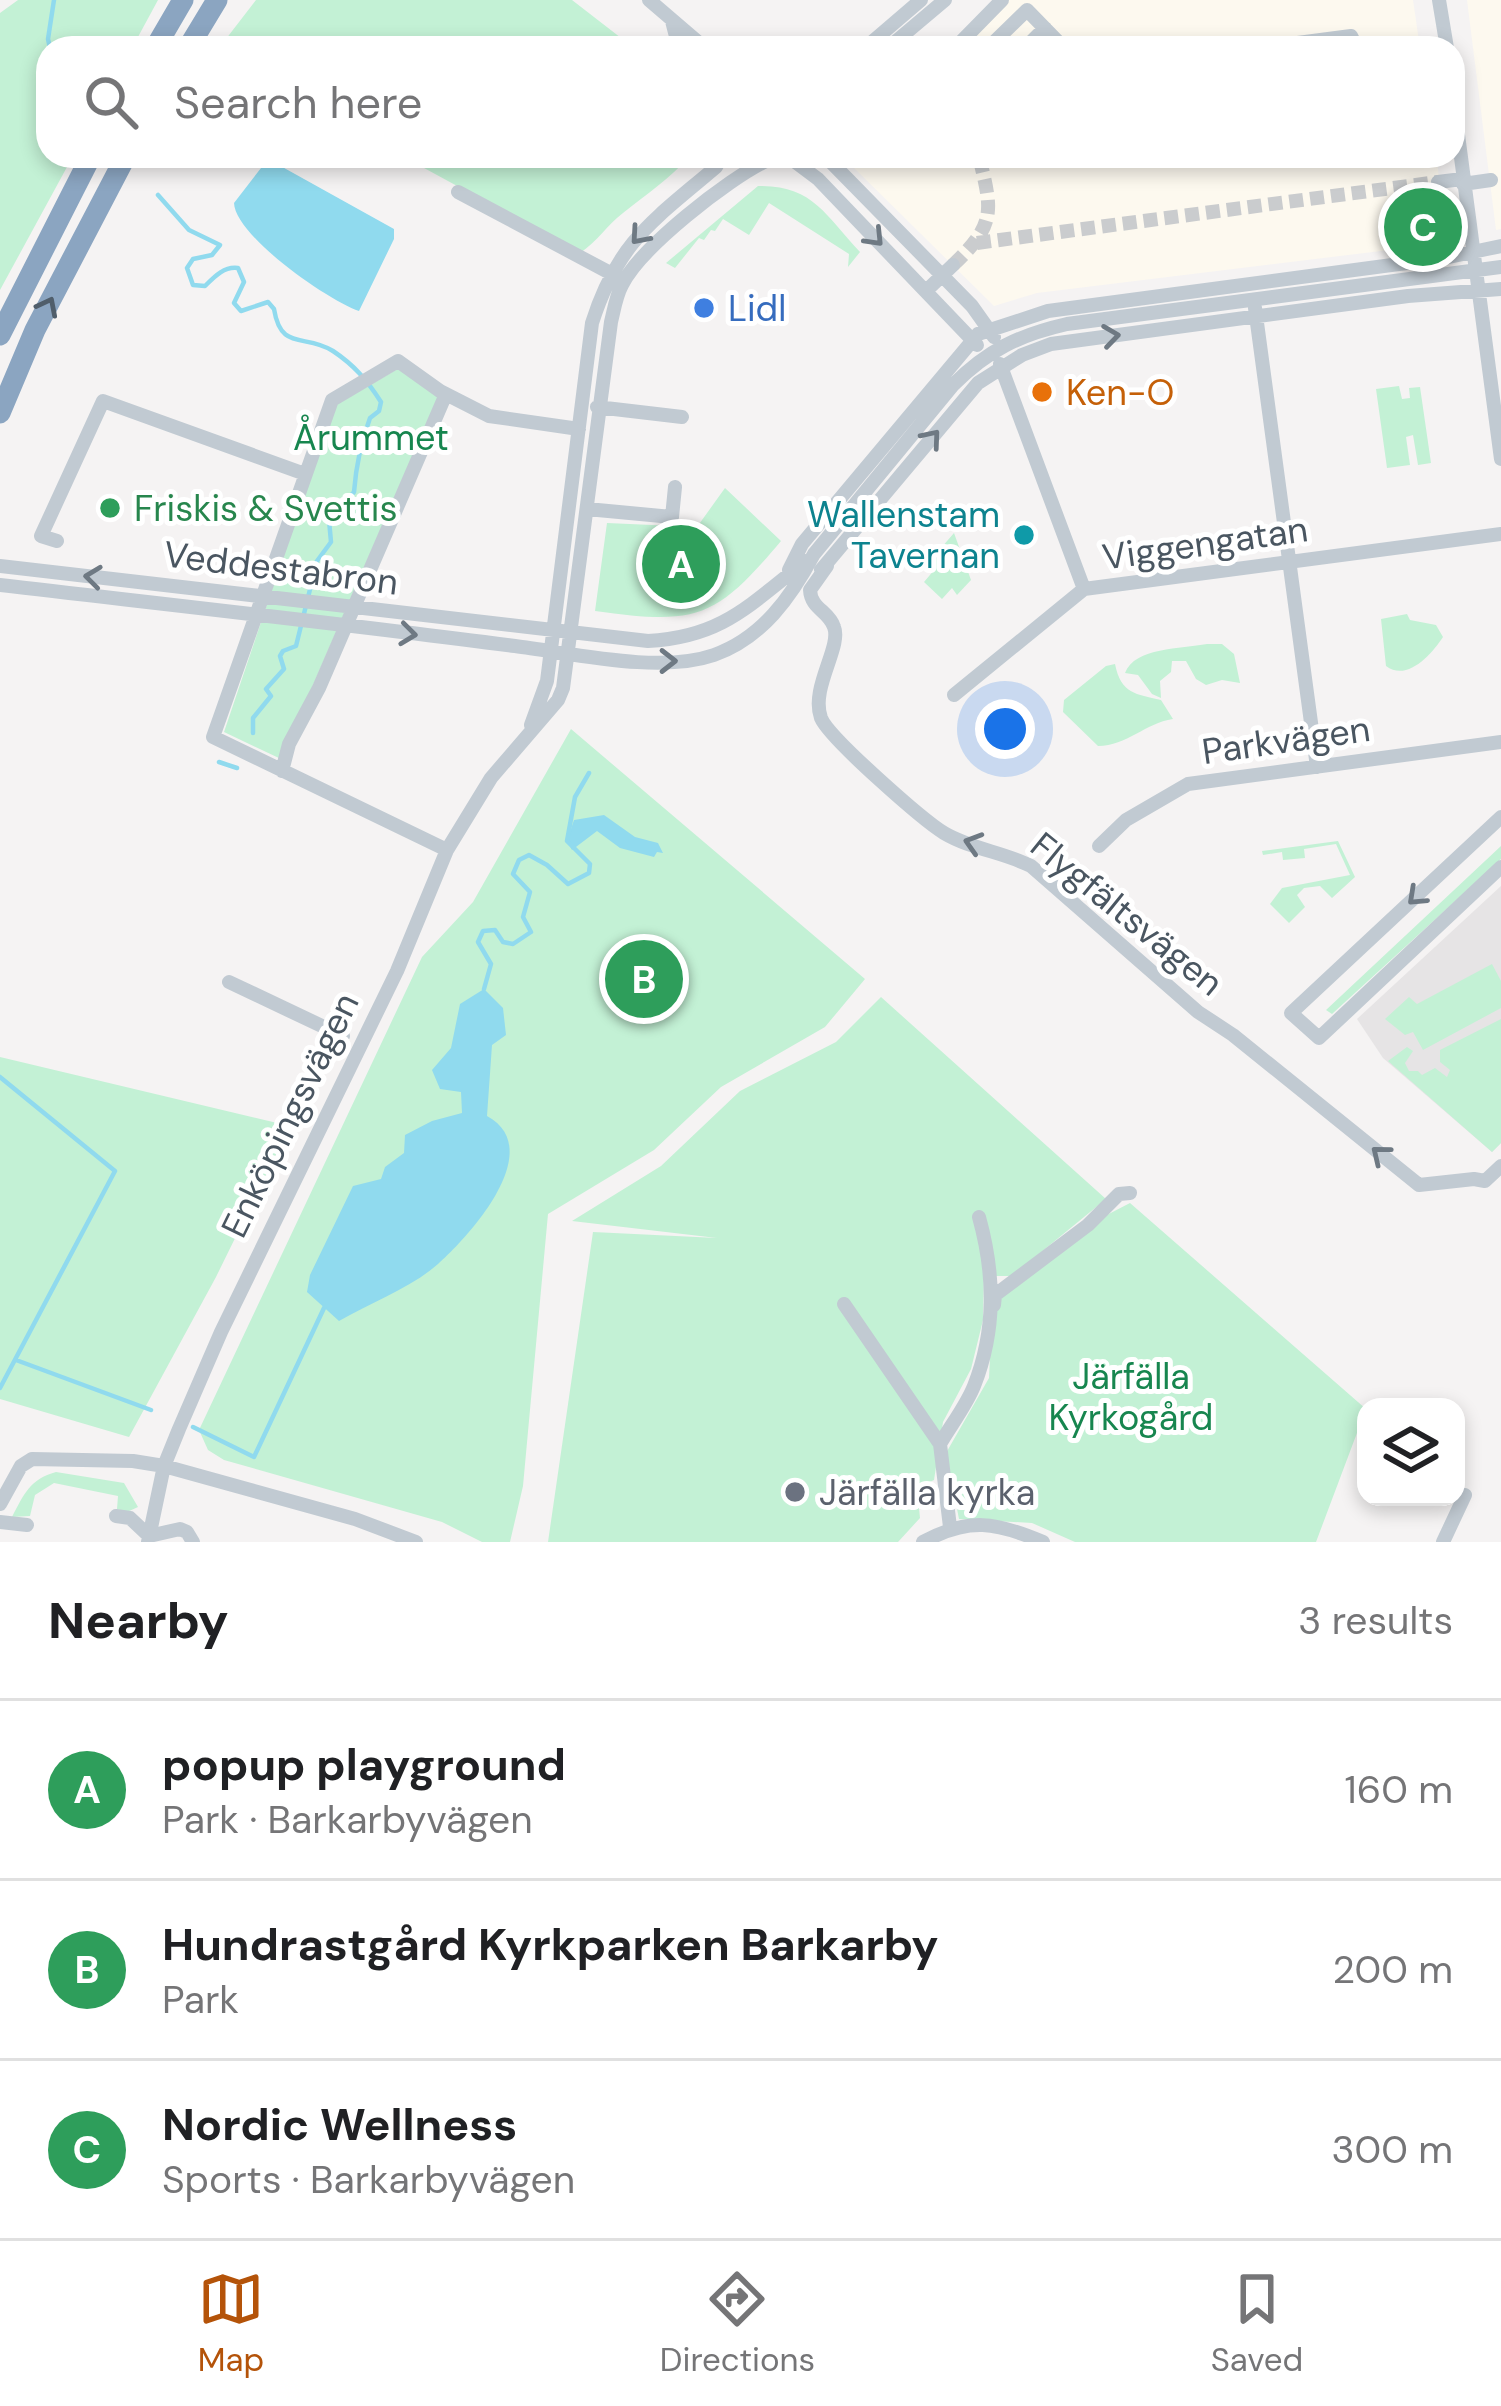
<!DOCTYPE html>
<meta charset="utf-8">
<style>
body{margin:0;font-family:"DM Sans",sans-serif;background:#f6f6f6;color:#202124}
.controls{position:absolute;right:36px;bottom:36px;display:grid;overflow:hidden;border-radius:24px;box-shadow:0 6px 18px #0003}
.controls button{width:108px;height:108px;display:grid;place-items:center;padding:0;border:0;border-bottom:3px solid #e0e0e0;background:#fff;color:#202124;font:60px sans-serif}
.you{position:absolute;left:1005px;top:729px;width:42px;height:42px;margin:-30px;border:9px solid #fff;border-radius:50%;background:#1a73e8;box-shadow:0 0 0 18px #1a73e833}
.badge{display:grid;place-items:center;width:78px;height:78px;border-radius:50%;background:#b45309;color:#fff;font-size:39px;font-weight:700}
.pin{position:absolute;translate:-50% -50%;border:6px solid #fff;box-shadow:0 3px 12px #0006}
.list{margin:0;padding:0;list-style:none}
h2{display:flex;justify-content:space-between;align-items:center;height:156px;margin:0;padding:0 48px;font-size:51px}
h2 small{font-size:39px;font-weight:400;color:#757577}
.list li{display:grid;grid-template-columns:78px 1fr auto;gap:36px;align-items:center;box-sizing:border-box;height:180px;padding:0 48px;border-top:3px solid #e0e0e0}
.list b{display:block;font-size:45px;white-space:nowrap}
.list p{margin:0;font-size:39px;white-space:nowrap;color:#757577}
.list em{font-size:39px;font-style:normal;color:#757577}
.icon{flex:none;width:66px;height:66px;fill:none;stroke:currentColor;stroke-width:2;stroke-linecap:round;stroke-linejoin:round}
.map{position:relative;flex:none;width:1501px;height:1542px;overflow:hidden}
.search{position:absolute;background:#fff;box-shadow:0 6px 18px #0003;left:36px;right:36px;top:36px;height:132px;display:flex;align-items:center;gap:30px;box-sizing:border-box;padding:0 42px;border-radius:36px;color:#757577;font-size:45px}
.sheet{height:696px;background:#fff}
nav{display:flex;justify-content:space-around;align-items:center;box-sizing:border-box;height:168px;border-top:3px solid #e0e0e0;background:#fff;font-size:33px;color:#757577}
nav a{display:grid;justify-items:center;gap:6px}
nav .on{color:#b45309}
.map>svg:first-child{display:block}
</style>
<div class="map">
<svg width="1501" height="1542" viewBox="0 0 1501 1542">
<rect width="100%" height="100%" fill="#f5f3f3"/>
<path fill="#fdf9ef" d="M1006 0H1413L1420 48H958Z
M1467 0H1501V229L1496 230Z
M850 156H1436L1446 225 1430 245 1037 293 994 306 846 160Z"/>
<path fill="#e6e4e5" d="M1501 886V1143L1492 1152 1383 1058 1357 1019Z"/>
<path fill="#c3f1d5" d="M18 0H158L132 48H48V156H73L0 290V13Z
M256 0H572L634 48H219Z
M402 156H690C669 179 647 194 623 213 607 225 597 242 580 253Z
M758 186C813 185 825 215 860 252L848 267 849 254 769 203 749 235 723 219 715 231 711 230 704 240 699 238 675 268 666 263Z
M401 367 438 397 281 759 224 732 334 406Z
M1399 386 1402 399 1410 398 1409 388 1420 387 1431 463 1418 465 1413 435 1406 437 1410 465 1387 468 1376 389Z
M725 488 781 541C715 620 696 625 595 611L607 523 697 527Z
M954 533 971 580 957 595 952 588 942 599 924 582 935 569 928 563Z
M1407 614 1410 620 1436 625 1443 637C1431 655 1407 682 1386 666L1381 619Z
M1207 644H1222L1234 654 1240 683 1222 680 1206 685 1196 679 1186 661H1172L1171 672 1160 681 1161 698 1152 694 1138 675 1125 673C1135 647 1181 649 1207 644Z
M1115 664C1121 694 1136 694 1161 700L1173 719C1145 723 1127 746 1098 746L1063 712 1064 700 1106 666Z
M571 729 865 979 825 1027 721 1087 654 1150 548 1214 523 1486 510 1542H482L442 1522 224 1460 208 1450 199 1430 422 957 473 902Z
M1338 841 1355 877 1332 898 1320 886 1304 888 1297 895 1305 907 1289 923 1270 904 1282 888 1350 875 1336 844 1304 849 1305 858 1283 860 1282 852 1263 855 1262 851Z
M1501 846V859L1332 1014 1326 1010Z
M1492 964 1501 981V1008L1423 1050 1413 1032 1405 1035 1385 1019 1409 997 1417 1004Z
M881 997 1106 1199 1012 1276H984L983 1320 971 1369 943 1422 934 1480 917 1488 920 1518 898 1542H548L593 1232 717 1238 572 1221 661 1166 740 1091 836 1042Z
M1501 1019V1143L1492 1152 1388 1061 1407 1047 1413 1051 1405 1063 1409 1071H1418L1422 1075 1435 1068 1447 1077 1450 1070 1440 1062V1050Z
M0 1057 290 1126 216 1277 129 1437 0 1399Z
M1130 1203 1366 1409 1316 1542H1075L1032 1523 959 1519 946 1453 989 1378 992 1316 1000 1295 1101 1218Z
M56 1472 124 1483 138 1507 127 1512 117 1509 118 1496 54 1483 35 1495 30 1516 12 1517C24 1494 30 1479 56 1472Z"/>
<path fill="#90daee" d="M268 159 394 229V239L359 311C329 301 235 236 234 203Z
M604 815 635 837 658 843 663 853 657 852 654 857 620 848 597 831 572 850 567 841 574 820Z
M484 989 503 1008 506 1035 492 1045 487 1116C548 1149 470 1236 438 1264 411 1288 370 1303 339 1321L307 1292 310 1275 353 1186 381 1179 385 1167 404 1153 405 1135 432 1121 462 1113 461 1092 440 1089 432 1070 451 1048 460 1004Z"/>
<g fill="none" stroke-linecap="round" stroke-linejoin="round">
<path stroke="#90daee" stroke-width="4.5" d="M50 48 48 39 54 0
M158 195 189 230 220 245 212 255 193 259 187 268 193 285 205 286C214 277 224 266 238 268L244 282 234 303 241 311 268 302 274 309C281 352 305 333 333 351 354 365 367 380 381 402L379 411 370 418C361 442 356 466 354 492L329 520 331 542 317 561 296 646 283 651 280 656 284 669 266 689 271 696 253 718V733
M219 762 237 768
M484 989 491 964 478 942 483 931 495 930 503 942 513 944 531 932 523 917 530 892 513 874 519 860 529 855 547 865 568 884 589 873 590 864 567 841 575 797 589 773
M0 1077 115 1171 0 1388
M16 1360 151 1410
M193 1427 254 1457 324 1308"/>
<path stroke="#caccce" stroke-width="14" stroke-dasharray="14 7" stroke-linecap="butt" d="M977 243 1438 182
M953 265C997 223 992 211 979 156"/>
<path stroke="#c1cad2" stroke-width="14" d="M649 0 705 48
M1439 0 1447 48
M672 21 679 48
M865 48 921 0
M888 48 945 0
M955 48 1002 0
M988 48 1027 10 1064 48
M1025 48 1045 28
M1258 48 1351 36 1357 48
M1453 97 1501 459
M825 156 972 306 994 337
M790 158 818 179 977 345
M1438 182 1462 179
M1463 184 1491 180
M458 192 614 275
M926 291 953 265
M1255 308 1317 767
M1000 364 1084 589
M597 407 682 417
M587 509 672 517 675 487
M57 541 41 536 103 401 305 474
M0 566 648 641C723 637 750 604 806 561
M827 566 810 590C811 609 829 611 834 627 842 647 810 688 821 718 829 738 923 820 944 833 971 849 1003 852 1031 866L1198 1012 1233 1035 1419 1185 1474 1179 1485 1181 1501 1166
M789 570 802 544 978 334 1048 311 1444 258 1501 246
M821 570 978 383 1022 355 1051 344 1408 296 1501 289
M0 585C172 605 344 624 515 646 572 653 659 674 714 655 762 638 791 597 814 554L953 385C988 350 1019 335 1067 324L1501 267
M954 695 1084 589 1501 534
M531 725 547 681 592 323C618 241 654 220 716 167L722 156
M282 771 289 744 319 688 446 394
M1501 817 1291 1013 1319 1038 1501 867
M1099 846 1126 820 1188 784 1501 742
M447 850 213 737 332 400 398 361 440 391 489 416 579 429
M229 982 343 1036
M844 1304 940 1444 950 1527
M994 1305 995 1295 1088 1225 1119 1194 1130 1193
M940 1444C951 1425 966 1406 974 1386 996 1330 995 1275 979 1217
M0 1504 21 1466 32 1459 133 1461 164 1466 355 1519 416 1542
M116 1516 130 1518 149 1536
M0 1522 27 1525
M149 1536 180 1529 187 1532 193 1542
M148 1542 164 1466 179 1429 221 1332 397 971 447 850 491 778 558 700 563 688 611 322C614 310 616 296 622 285 640 248 728 179 766 161
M923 1542C969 1517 996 1522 1043 1542
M1443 1542 1465 1495"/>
<path stroke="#8ba5c1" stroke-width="21" d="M155 48 183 0
M188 48 217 0
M0 335 91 156
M0 413 35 330 126 156"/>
</g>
<defs><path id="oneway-chevron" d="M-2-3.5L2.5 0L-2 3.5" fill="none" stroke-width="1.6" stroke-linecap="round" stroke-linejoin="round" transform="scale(3)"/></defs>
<g stroke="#6e7983">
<use href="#oneway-chevron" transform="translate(639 236) rotate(131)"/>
<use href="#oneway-chevron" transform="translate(875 238) rotate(46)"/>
<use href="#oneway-chevron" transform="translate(1111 336) rotate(-8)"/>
<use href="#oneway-chevron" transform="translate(932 438) rotate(-50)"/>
<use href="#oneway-chevron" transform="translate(93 577) rotate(-173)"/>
<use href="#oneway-chevron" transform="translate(408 634) rotate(7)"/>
<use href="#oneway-chevron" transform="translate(668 661)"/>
<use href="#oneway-chevron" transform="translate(973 843) rotate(-163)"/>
<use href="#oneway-chevron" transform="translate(1416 897) rotate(137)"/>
<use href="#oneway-chevron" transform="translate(1380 1154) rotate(-141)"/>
</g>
<use stroke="#505e6b" href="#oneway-chevron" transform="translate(48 306) rotate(-63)"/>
<circle fill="#3f7fe0" stroke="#fff" stroke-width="4.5" cx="704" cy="308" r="12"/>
<circle fill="#e8710a" stroke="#fff" stroke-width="4.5" cx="1042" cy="392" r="12"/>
<circle fill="#2e9e5b" stroke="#fff" stroke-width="4.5" cx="110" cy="508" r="12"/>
<circle fill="#0f9aa8" stroke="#fff" stroke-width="4.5" cx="1024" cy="535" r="12"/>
<circle fill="#6b7280" stroke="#fff" stroke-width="4.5" cx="795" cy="1492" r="12"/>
<g text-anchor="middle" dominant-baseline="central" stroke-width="10" stroke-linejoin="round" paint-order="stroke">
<g font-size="36" fill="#366cbe" stroke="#fff" text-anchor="start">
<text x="728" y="308">Lidl</text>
</g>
<g font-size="36" fill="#c56008" stroke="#fff" text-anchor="start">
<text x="1066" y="392">Ken-O</text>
</g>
<g font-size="36" fill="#17864f" stroke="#fff">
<text x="371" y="437">Årummet</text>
<text x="1131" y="1376">Järfälla<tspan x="1131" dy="41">Kyrkogård</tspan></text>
</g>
<g font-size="36" fill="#27864d" stroke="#fff" text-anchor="start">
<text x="134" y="508">Friskis &amp; Svettis</text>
</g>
<g font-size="36" fill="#0d838f" stroke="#fff" text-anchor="end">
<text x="1000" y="514">Wallenstam<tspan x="1000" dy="41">Tavernan</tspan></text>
</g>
<g font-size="36" fill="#4a5661" stroke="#fff">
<text transform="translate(1205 543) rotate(-8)">Viggengatan</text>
<text transform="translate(281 568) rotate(7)">Veddestabron</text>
<text transform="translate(1286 740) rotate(-8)">Parkvägen</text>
<text transform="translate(1127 914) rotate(39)">Flygfältsvägen</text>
<text transform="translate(290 1115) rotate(-64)">Enköpingsvägen</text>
</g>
<g font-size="36" fill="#5b616d" stroke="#fff" text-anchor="start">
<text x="819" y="1492">Järfälla kyrka</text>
</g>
</g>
</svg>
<div class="controls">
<button><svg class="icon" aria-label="layers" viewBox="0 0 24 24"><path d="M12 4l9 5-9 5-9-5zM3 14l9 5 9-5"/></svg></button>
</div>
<div class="you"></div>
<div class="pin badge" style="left:681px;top:564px;background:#2e9e5b">A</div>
<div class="pin badge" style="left:644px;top:979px;background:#2e9e5b">B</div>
<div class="pin badge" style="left:1423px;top:227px;background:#2e9e5b">C</div>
<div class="search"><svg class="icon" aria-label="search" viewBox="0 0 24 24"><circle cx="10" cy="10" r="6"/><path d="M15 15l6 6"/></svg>Search here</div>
</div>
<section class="sheet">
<h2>Nearby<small>3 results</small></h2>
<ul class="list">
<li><span class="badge" style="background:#2e9e5b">A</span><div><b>popup playground</b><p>Park · Barkarbyvägen</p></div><em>160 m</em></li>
<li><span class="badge" style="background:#2e9e5b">B</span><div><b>Hundrastgård Kyrkparken Barkarby</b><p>Park</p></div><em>200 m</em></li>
<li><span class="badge" style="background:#2e9e5b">C</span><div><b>Nordic Wellness</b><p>Sports · Barkarbyvägen</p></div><em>300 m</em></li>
</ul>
</section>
<nav>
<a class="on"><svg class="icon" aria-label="map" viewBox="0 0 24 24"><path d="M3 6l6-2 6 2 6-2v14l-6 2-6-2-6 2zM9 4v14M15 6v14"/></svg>Map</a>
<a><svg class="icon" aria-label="directions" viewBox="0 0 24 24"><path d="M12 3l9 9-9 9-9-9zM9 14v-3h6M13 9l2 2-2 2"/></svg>Directions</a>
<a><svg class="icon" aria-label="saved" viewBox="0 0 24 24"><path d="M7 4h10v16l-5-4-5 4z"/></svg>Saved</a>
</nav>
